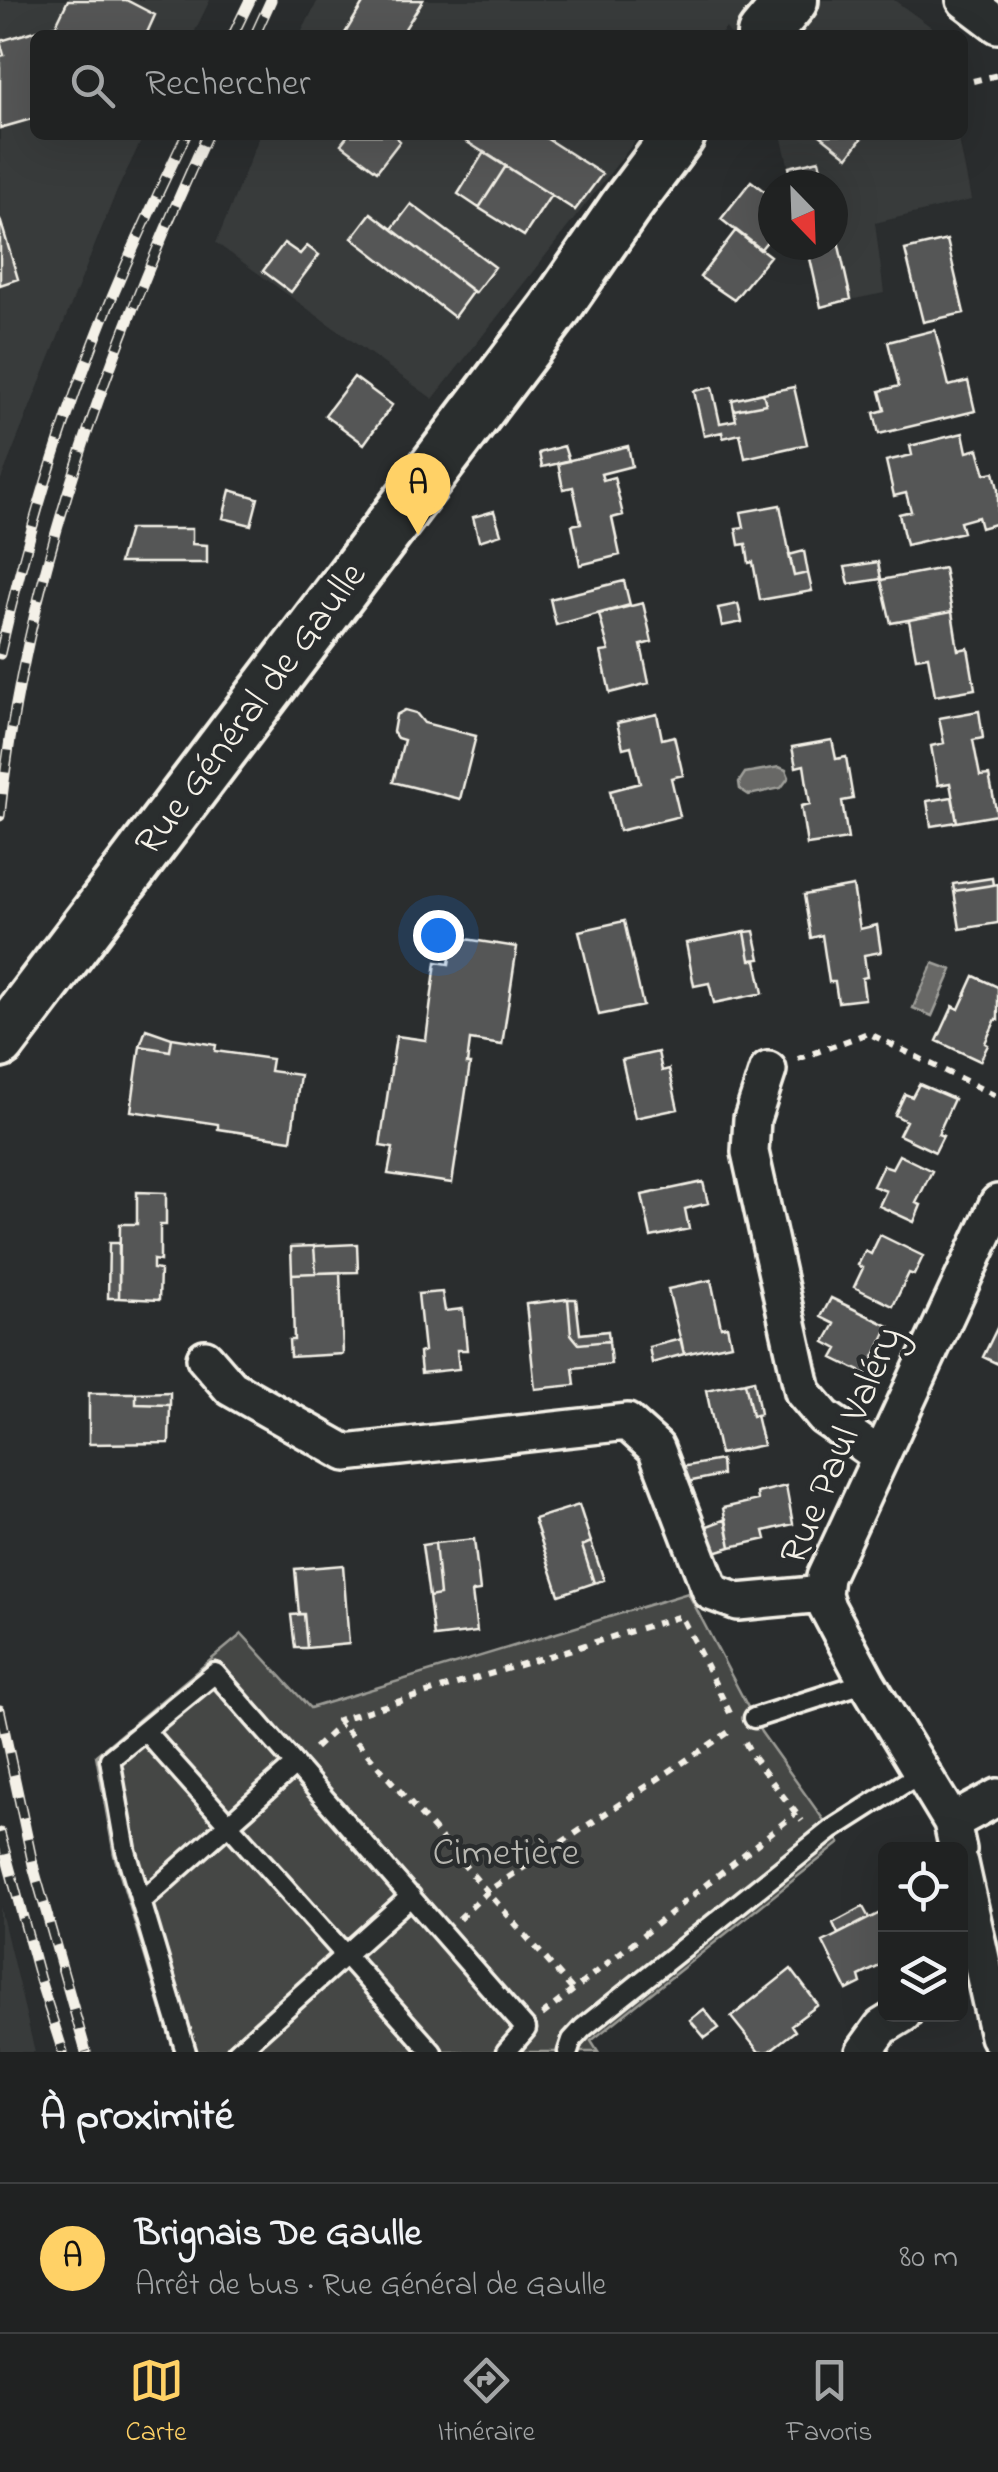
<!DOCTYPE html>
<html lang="fr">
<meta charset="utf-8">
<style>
body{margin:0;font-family:"Indie Flower",sans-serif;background:#282a2a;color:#f1f3f6}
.controls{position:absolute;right:30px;bottom:30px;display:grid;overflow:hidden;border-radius:15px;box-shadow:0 10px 40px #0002}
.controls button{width:90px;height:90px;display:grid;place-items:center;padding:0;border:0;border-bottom:2px solid #3d3f40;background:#202222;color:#f1f3f6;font:50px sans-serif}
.compass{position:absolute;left:758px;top:170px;width:90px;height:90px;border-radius:50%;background:#202222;box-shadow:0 10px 40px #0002;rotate:157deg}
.you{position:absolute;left:438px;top:935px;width:35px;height:35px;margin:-25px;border:8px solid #fff;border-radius:50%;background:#1a73e8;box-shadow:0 0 0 15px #1a73e833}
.badge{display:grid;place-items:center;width:65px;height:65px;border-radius:50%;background:#ffd166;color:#111;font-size:32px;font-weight:700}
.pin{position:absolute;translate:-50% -82px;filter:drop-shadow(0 2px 5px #0008)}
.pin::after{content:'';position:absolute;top:52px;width:35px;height:30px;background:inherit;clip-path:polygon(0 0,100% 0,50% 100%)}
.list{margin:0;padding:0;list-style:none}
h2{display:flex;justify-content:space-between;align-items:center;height:130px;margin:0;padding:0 40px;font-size:42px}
h2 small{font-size:32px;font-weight:400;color:#a2a4a5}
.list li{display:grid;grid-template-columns:65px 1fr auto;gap:30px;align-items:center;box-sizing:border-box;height:150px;padding:0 40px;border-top:2px solid #3d3f40}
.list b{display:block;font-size:38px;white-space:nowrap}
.list p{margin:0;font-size:32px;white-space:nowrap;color:#a2a4a5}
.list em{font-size:32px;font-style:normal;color:#a2a4a5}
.icon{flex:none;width:55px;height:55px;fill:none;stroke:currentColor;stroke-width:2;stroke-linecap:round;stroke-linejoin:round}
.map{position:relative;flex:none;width:998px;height:2052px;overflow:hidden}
.search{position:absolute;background:#202222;box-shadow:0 10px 40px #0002;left:30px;right:30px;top:30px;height:110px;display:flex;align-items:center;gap:25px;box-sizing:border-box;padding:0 35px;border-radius:15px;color:#a2a4a5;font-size:38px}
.sheet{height:280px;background:#202222}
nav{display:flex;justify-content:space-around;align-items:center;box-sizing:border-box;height:140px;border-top:2px solid #3d3f40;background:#202222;font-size:28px;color:#a2a4a5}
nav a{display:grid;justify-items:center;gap:5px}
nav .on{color:#ffd166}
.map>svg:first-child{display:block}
</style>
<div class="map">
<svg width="998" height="2052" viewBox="0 0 998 2052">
<rect width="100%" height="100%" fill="#2a2d2e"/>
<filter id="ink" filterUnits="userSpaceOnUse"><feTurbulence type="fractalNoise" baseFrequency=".01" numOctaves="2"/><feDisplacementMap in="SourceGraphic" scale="20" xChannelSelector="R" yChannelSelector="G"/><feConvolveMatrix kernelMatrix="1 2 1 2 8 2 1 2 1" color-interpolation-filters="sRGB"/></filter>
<g filter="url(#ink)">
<path fill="#373a3a" d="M0 0H210L193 35H35V135H144L115 195 0 482Z
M318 0H894L937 31 938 35H731L726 28 720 35H300Z
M260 135H640L433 399 216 243Z
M781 135H958L971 200 875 223 884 293 840 302 833 245V185H793Z
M0 1907 35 2052H0Z"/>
<path fill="#444645" stroke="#9c9c96" stroke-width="2.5" d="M688 1593 761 1732 840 1843 591 2041 598 2052H174L114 1855 96 1755 242 1634 310 1708Z"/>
<path fill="#676866" stroke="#9f9f9a" stroke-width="2.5" d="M779 767 786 770 789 777 781 788 749 795 740 789 739 782 745 773Z
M933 963 952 970 932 1016 913 1008Z"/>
<path fill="#555756" stroke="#f4f1e8" stroke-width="2.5" d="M68 0H126L155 15 146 35H35V118L0 128V56L4 55 0 41 56 25Z
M365 0H423L401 35H344Z
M348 135H394L400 141 377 171 341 144Z
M456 135H541L602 174 575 210Z
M820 135H864L848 157Z
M484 152 506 166 479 208 458 194Z
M819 160 825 185H793L789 167Z
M506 166 551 195 524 236 479 208Z
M751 181 773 198V234L760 250 721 219Z
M411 204 495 267 475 293 392 229Z
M371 213 473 291 454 317 352 238Z
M0 219 18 279 0 285Z
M833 219 851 299 821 307 807 245H833Z
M736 230 770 256 734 300 700 277Z
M947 240 964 313 923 322 905 250Z
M284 243 300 254 307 246 319 255 291 292 263 271Z
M935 330 949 386 968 381 975 411 879 434 874 413 885 410 880 391 899 386 888 342Z
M354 377 392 405 364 444 325 415Z
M712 387 720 423 736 420 734 410 766 404 763 393 794 387 807 444 745 458 740 434 723 438 722 432 704 436 694 391Z
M763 393 766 404 734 410 732 400Z
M963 433 967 452 978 449 985 474 994 472 998 489V523L981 528 978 517 960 522 963 532 906 545 899 514 911 511 906 493 894 496 886 461 912 455 910 446Z
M564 446 569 461 542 467 539 453Z
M628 446 632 466 601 474 603 480 614 477 623 515 612 518 620 555 580 565 572 525 581 523 573 487 563 489 558 463Z
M230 490 258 498 251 525 223 518Z
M780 505 794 576 808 573 812 591 760 600 753 562 749 563 746 544 739 545 736 528 744 527 741 512Z
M494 511 501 534 479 541 473 517Z
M129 529H192V544L207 545V563H119Z
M804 551 808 573 794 576 789 555Z
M878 562 881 579 849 584 845 567Z
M944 568 952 612 891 623 881 580Z
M624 581 630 605 556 625 550 599Z
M643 603 652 642 641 645 649 683 610 693 601 652 609 651 599 614Z
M738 604 742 622 722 626 718 608Z
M952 612 958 650 968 648 975 689 935 696 928 656 916 658 909 620Z
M405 710 416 713 424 723 476 736 460 799 393 782 404 740 397 738 393 732 396 715Z
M979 711 983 738 973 740 980 776 989 775 997 815 957 822 950 783 938 785 931 746 944 743 939 718Z
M657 714 662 739 674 736 683 775 671 778 680 816 619 831 610 791 640 783 631 746 623 748 617 723Z
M832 740 836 759 846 757 853 799 842 801 848 839 807 845 801 806 810 804 804 765 796 767 792 747Z
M952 797 957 822 931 826 927 801Z
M992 878 993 885 954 891 953 884Z
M998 884V923L960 929 954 891Z
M853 886 860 929 877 925 881 952 864 955 867 977 862 978 865 999 838 1002 835 982H829L822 935 811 938 804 895Z
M624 921 643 1006 599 1015 579 931Z
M754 931 760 959 750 960 745 932Z
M745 932 750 960H756L763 993 714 1003 709 983 694 986 686 943Z
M453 937 517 947 502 1045 470 1040 467 1064H470L452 1183 388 1174 393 1148 380 1146 396 1036 426 1040 436 962 449 964Z
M974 976 998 987V1020L996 1019 985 1043 988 1045 980 1061 937 1041 953 1006 959 1009Z
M146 1029 172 1038 170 1051 140 1046Z
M172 1038 216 1045 215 1051 272 1059 270 1071 300 1075 291 1140 218 1129V1124L131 1111 140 1046 170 1051Z
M658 1052 662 1071 669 1069 678 1109 635 1118 622 1060Z
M919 1084 954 1099 938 1134 943 1136 935 1152 899 1135 906 1121 895 1115 905 1094 912 1097Z
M899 1155 932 1171 916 1203 921 1205 914 1222 879 1206 886 1191 873 1186 883 1165 892 1168Z
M703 1182 708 1203 685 1209 689 1229 651 1237 642 1195Z
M137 1192 166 1193V1225H160V1261L153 1260V1269L160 1270 159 1300 119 1298 120 1224H137Z
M880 1235 923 1256 914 1275 909 1273 893 1306 854 1287 863 1268 858 1265 865 1251 871 1254Z
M109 1243H119V1298H108Z
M357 1244 358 1272 316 1273 314 1246Z
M314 1246 316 1273 292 1274 291 1247Z
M340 1272 343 1354 290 1357 289 1340H294L292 1274Z
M711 1280 721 1327 727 1326 731 1344 684 1354 668 1289Z
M442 1292 445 1311 463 1309 467 1350H457L459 1369 421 1373 419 1353 424 1351 418 1294Z
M831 1298 889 1326 866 1374 833 1358 838 1349 825 1342 835 1324 821 1317Z
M568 1299H576L580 1334 608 1331 609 1341 579 1344 571 1334Z
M568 1299 571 1334 574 1338 579 1344 609 1341 611 1364 573 1368 575 1385 535 1389 526 1304Z
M998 1326V1364L983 1357Z
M681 1339 684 1354 652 1363 649 1347Z
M754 1380 760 1414 752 1416 745 1382Z
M745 1382 752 1416 756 1415 763 1445 720 1454 706 1390Z
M170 1392V1405L136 1404V1393Z
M89 1393H136V1404L170 1405 169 1443 89 1444Z
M721 1460 722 1475 687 1482 681 1467Z
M786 1486 793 1524 764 1531 766 1539 731 1547 723 1508 758 1500 757 1493Z
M579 1505 591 1542 582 1546 594 1583 559 1595 534 1519Z
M726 1519 731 1547 711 1553 702 1528Z
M474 1539 480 1591 472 1592 477 1632 434 1637 429 1597 440 1595 435 1543Z
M591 1542 604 1580 594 1583 582 1546Z
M435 1543 440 1595 429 1597 422 1545Z
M343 1565 349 1644 307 1648 304 1614H299L295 1569Z
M304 1614 307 1648H295L291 1615Z
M863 1907 869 1918 838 1934 833 1923Z
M886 1910V1963L859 1976 861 1983 847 1990 823 1942Z
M791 1969 818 2005 791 2025 795 2031 768 2052H759L731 2017Z
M704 2009 719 2028 705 2038 690 2020Z"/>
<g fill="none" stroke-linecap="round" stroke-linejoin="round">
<defs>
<path id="lane" d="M754 1718 867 1682
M145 1731 432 2052
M141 1902 295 1765
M186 2052 126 1851 110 1759 215 1673 526 2029 506 2052
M237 2052 411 1896
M568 2052 572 2040 583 2028 831 1830 922 1772"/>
<path id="street" d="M965 0 998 25
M768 1070 752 1119 750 1152 803 1392 824 1417 880 1456
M205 1358 231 1388 346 1453 627 1422 656 1448 711 1592 738 1602 823 1594
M952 1822 998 1797
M958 1850 952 1822 867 1682 827 1607 823 1594 825 1577 998 1203
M960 1863 998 2036
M864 2052 882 2027 903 2014"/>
<path id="secondary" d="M763 35 792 0
M0 1042 554 310 625 207 679 135"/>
</defs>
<use href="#lane" stroke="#f4f1e8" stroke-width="25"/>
<use href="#street" stroke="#f4f1e8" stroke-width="42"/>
<use href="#secondary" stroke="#f4f1e8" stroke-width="58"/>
<path stroke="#f4f1e8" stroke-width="6" stroke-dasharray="8 8" stroke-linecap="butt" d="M973 81 998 75
M798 1059 868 1033 998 1097
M745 1742 753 1757 802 1821
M315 1748 341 1724
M459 1919 488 1891 732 1730
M572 1989 338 1720 681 1616 730 1713
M542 2015 796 1813"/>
<use href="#lane" stroke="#2a2d2e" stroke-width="18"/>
<use href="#street" stroke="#2a2d2e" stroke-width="35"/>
<use href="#secondary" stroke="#2a2d2e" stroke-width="50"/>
<defs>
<path id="rail" d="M233 35 250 0
M255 35 271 0
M0 654C24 549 54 446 93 345 120 274 153 204 186 135
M0 816C25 577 108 352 207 135
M0 1710 34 1869 86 2052
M0 1833 40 1980 63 2052"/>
</defs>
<use href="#rail" stroke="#f4f1e8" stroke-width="11"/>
<use href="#rail" stroke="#2a2d2e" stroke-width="8" stroke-dasharray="22" stroke-linecap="butt"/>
</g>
</g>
<g text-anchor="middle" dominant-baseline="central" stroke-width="9" stroke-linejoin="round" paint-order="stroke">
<g font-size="40" fill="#f4f1e8" stroke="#2a2d2e">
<text transform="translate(252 710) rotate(-53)">Rue Général de Gaulle</text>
<text transform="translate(843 1446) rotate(-67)">Rue Paul Valéry</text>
</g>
<g font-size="40" fill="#b6b5af" stroke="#2a2d2e">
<text x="506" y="1854">Cimetière</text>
</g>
</g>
</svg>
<div class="controls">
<button><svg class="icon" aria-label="locate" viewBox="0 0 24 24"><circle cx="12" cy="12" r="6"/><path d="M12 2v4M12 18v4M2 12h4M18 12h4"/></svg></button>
<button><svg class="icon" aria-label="layers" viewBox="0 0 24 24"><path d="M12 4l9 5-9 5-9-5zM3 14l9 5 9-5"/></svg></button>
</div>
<svg class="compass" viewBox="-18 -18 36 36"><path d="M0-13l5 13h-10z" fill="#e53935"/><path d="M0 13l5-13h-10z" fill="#a2a4a5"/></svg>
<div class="you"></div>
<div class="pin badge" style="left:418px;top:535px">A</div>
<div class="search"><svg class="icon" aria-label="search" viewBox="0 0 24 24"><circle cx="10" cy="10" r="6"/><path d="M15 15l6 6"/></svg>Rechercher</div>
</div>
<section class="sheet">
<h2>À proximité<small></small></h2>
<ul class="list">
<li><span class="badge">A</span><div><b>Brignais De Gaulle</b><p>Arrêt de bus · Rue Général de Gaulle</p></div><em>80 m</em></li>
</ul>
</section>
<nav>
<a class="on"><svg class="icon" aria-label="map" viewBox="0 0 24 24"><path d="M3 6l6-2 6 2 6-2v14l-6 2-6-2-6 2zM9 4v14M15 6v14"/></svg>Carte</a>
<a><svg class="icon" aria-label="directions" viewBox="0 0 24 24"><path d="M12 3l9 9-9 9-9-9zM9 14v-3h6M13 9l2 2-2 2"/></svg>Itinéraire</a>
<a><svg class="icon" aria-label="saved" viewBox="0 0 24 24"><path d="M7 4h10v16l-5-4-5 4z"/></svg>Favoris</a>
</nav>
